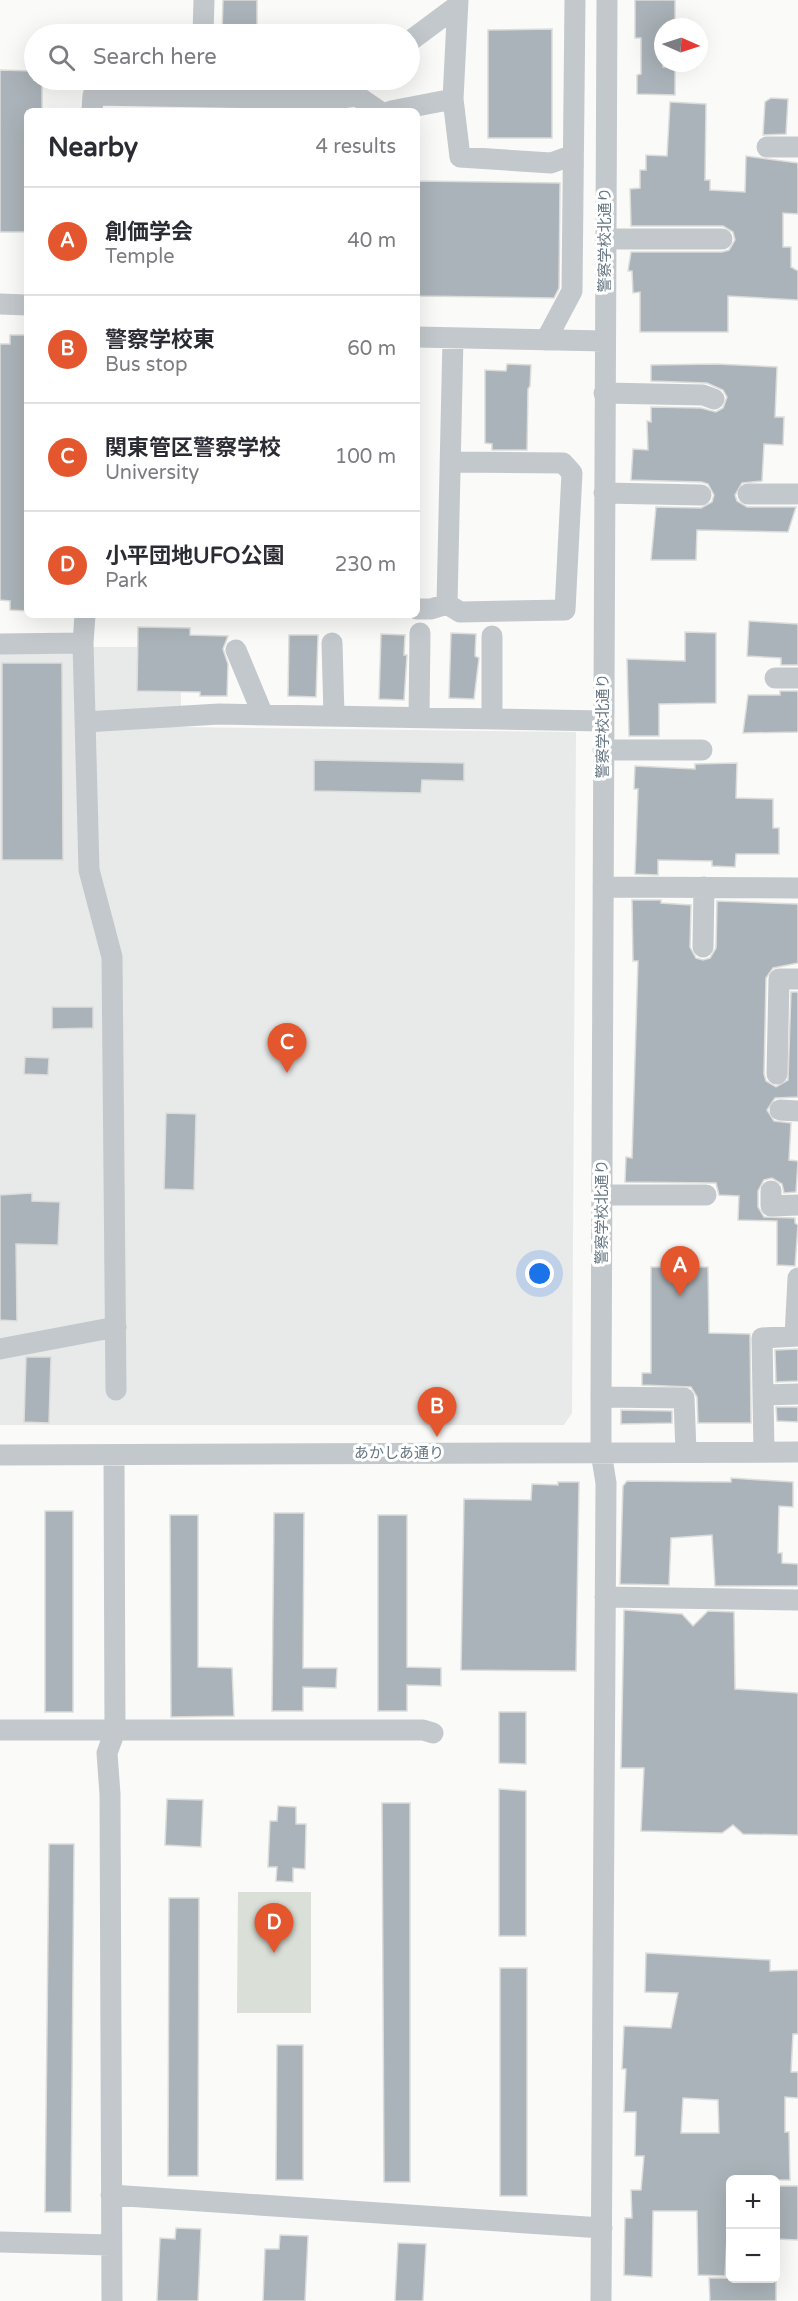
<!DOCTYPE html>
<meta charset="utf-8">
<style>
body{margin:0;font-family:"Varela Round","Noto Sans JP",sans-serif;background:#f7f7f7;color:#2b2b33}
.controls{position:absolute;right:18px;bottom:18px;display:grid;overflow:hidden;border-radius:9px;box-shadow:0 6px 24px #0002}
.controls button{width:54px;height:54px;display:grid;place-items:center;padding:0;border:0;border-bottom:2px solid #e1e1e2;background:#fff;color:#2b2b33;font:30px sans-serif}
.compass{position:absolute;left:654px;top:18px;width:54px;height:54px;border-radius:50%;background:#fff;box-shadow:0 6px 24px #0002;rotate:93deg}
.you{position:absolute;left:540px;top:1274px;width:21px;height:21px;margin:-15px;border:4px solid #fff;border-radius:50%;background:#1a73e8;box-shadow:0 0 0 9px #1a73e833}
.badge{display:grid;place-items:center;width:39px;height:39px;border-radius:50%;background:#e4572e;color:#fff;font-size:20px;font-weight:700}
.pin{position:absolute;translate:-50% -50px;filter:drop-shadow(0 2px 3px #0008)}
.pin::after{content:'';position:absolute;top:32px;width:21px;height:18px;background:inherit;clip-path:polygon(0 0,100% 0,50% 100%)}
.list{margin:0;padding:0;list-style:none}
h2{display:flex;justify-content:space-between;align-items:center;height:78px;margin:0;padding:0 24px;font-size:26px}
h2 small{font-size:20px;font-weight:400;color:#7c7c81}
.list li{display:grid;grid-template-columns:39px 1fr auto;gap:18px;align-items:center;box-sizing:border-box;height:108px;padding:0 24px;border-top:2px solid #e1e1e2}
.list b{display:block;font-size:22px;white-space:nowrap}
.list p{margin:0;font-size:20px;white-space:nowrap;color:#7c7c81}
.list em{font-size:20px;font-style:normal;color:#7c7c81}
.icon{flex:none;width:33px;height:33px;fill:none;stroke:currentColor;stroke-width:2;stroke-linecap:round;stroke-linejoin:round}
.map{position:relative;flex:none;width:798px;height:2301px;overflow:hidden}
.search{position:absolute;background:#fff;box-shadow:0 6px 24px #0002;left:24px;top:24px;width:396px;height:66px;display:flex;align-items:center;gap:15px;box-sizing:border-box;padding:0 21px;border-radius:33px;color:#7c7c81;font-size:22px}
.panel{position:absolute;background:#fff;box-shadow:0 6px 24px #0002;left:24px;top:108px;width:396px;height:510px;border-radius:9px}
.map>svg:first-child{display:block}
</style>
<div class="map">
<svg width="798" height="2301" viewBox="0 0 798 2301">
<rect width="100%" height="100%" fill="#fafaf8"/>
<path fill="#e8e9e9" d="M0 647H181V727L576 732 572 1413 564 1425H0Z"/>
<path fill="#dadfd7" d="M238 1892H311V2013H237Z"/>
<path fill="#aab3b9" stroke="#dcdcda" stroke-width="1.5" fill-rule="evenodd" d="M223 0H257V34H222Z
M635 0H675V27H663V67H675V95L637 94V75L641 74V38H635Z
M552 29V138H488V30Z
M0 70 34 71V80H42V111H27V232H0Z
M771 98 788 99 786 134 763 135 765 102Z
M670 102 706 104 705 180H710V190L745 192 746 156 798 163V214L783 213V247H791V267L798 271V300L728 296V332H640V292L633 293 632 271H628L631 252H722L729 250 735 240 733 232 723 226H631L630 189 640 188V170H646V155L667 156Z
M417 181 560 183 559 288 554 298 417 296Z
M10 335H27V611L10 610V601L0 600V344H10Z
M507 364 531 365 530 386 528 389 527 450H492V444L485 443V370L506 371Z
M716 364 777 367 775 417H784L783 445 764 444 762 481 742 483 735 495 737 501 747 507H796L788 532 697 530 696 560H651L656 507 701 508 712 502 714 495 708 484 702 482 631 480 633 449 648 450 647 421 651 422V407L701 408 716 412 723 408 727 397 723 390 707 383 651 381V365Z
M749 621 798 624V665H781V658L747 656Z
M138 627 190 628V635L228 636 223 649 228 664 227 696H200V692L137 691Z
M685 632 716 633V703L659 704V736H629L627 659 685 661Z
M451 633 476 634 475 656 479 658 474 699 449 698Z
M381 634 405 635 404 655H407L404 700 379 699Z
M289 635H318L316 697 288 696Z
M2 663H62L63 860H2Z
M780 691H798V732L743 733 748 695H780Z
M314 760 464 763V781L422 780 421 793 314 791Z
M737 763 736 798 773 799V828H779V854H736L735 867 712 866V861L658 860V875L635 874 638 789H634L635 766 695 769V764Z
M632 900H661V903L691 905 690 947 696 958 703 960 710 958 716 948 717 901 798 904V963L773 968 766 978 764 1074 766 1081 776 1087 788 1080 791 992H798V1097L775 1098 767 1110 774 1121 791 1123 789 1160 798 1161 796 1192 784 1193 782 1184 772 1178 764 1180 758 1191V1207L764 1217 795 1218V1223L798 1225 795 1266 777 1265V1221L738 1220 739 1196 719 1195 716 1183 625 1182 626 1157 632 1158 638 961H633Z
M52 1007H93V1028L52 1029Z
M25 1057 49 1058 48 1075 24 1074Z
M166 1113 196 1114 194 1190 164 1189Z
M32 1193V1201L60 1202 58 1245 16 1244 17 1321 0 1320V1195Z
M651 1267H708L709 1333 750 1334 751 1423H698L697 1397 691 1387 642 1385V1373H651Z
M798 1349V1381L776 1382 775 1350Z
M26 1357H51L49 1423 24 1422Z
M776 1407H798V1422L777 1421Z
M621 1410 672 1411V1423L621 1424Z
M731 1478 793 1482V1507L779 1506 778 1553H782V1563L798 1564V1586H715L712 1535 671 1538 669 1585 620 1584 623 1486 627 1481 731 1482Z
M558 1482H579L576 1671 461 1670 464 1499 531 1500 532 1484 558 1485Z
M45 1511H73V1712H45Z
M274 1513H304L303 1668H337L336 1688 303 1687V1711H272Z
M170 1515H198V1667L232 1668 234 1716 171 1717Z
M378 1515H407V1667L441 1668V1686L407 1685V1711H378Z
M624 1610 682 1614 693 1626 708 1611 734 1612 735 1689 798 1693V1835L743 1834 733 1825 722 1833 641 1831 644 1768H621Z
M499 1712H526V1764L499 1763Z
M499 1789 526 1791V1936H499Z
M167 1799 203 1800 201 1847 165 1845Z
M382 1803H410V2182H384Z
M278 1806 296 1807V1824H306L305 1869 293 1868V1882L276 1881 277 1867H268L270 1821H277Z
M49 1844H74L71 2212H45Z
M169 1898H199L198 2176H168Z
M646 1953 770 1960V1971L798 1970V2034H793L791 2072H798V2098L785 2097V2132H789L790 2180H730L725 2276 698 2275 697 2211H653L652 2277 624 2275 625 2218H632L631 2190H641L644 2156H635L636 2112H624L626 2069H622L624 2026 671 2028 678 1993 645 1992ZM683 2098 718 2100 719 2133H681Z
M500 1968H527V2196H500Z
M277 2045H303V2180H276Z
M776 2186H798V2240L776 2239Z
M176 2228 201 2229 198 2301H157L160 2238 175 2239Z
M280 2235 308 2236 305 2301H263L265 2249H279Z
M398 2243 426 2244 423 2301H395Z
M709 2278H776V2301H710Z"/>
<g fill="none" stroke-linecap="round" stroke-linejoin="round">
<path stroke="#c3c8cc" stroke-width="21" d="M458 0 453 99 460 157 551 163 573 155
M203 34 204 0
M410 41 457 6
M92 111 93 95 333 99 357 96 379 111
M391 111 453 99
M767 147H798
M605 239H722
M0 304 27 305
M417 337 605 341
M546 340 572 291 575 0
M604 393 703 395 714 399
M604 493 701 495
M748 494H798
M447 604 453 338
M417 609H431L447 604 460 612 565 610 572 473 563 463 450 462
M492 636V719
M83 643 85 615
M332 643 334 716
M0 644 83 643 89 870 112 957 116 1390
M236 650 263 715
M775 678H798
M419 718 420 633
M85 722 219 714 603 721
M603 750H702
M603 887 798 888
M703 947 704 887
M777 1074 779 979H798
M780 1110 798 1111
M771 1191V1206L798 1205
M602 1195H706
M795 1336 798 1278
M0 1349 116 1327
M764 1395 798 1394
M601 1397 684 1398 686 1452
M764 1452 762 1338 798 1336
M0 1455 798 1452
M605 1597 798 1600
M0 1730H423L433 1733
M111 2195 602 2228
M0 2242 110 2245
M112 2301 110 1794 107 1753 115 1731 114 1455
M601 2301 606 1483 601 1452V1397L607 0"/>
</g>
<g text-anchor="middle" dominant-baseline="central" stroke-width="6" stroke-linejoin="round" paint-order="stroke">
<g font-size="15" fill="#657683" stroke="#fff">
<text transform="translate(605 240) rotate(-90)">警察学校北通り</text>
<text transform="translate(603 726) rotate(-90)">警察学校北通り</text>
<text transform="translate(602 1212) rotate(-90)">警察学校北通り</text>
<text x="399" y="1453">あかしあ通り</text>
</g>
</g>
</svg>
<div class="controls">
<button>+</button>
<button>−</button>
</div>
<svg class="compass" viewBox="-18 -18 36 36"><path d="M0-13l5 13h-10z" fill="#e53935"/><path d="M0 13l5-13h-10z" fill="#7c7c81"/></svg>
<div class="you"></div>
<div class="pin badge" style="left:680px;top:1296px">A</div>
<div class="pin badge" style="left:437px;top:1437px">B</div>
<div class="pin badge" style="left:287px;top:1073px">C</div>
<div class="pin badge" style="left:274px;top:1953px">D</div>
<div class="search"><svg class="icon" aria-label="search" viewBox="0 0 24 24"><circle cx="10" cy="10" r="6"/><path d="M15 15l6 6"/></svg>Search here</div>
<section class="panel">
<h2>Nearby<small>4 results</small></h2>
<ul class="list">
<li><span class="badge">A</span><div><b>創価学会</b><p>Temple</p></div><em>40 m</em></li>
<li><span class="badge">B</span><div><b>警察学校東</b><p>Bus stop</p></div><em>60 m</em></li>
<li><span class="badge">C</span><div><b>関東管区警察学校</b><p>University</p></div><em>100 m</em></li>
<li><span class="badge">D</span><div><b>小平団地UFO公園</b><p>Park</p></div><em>230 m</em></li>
</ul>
</section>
</div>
